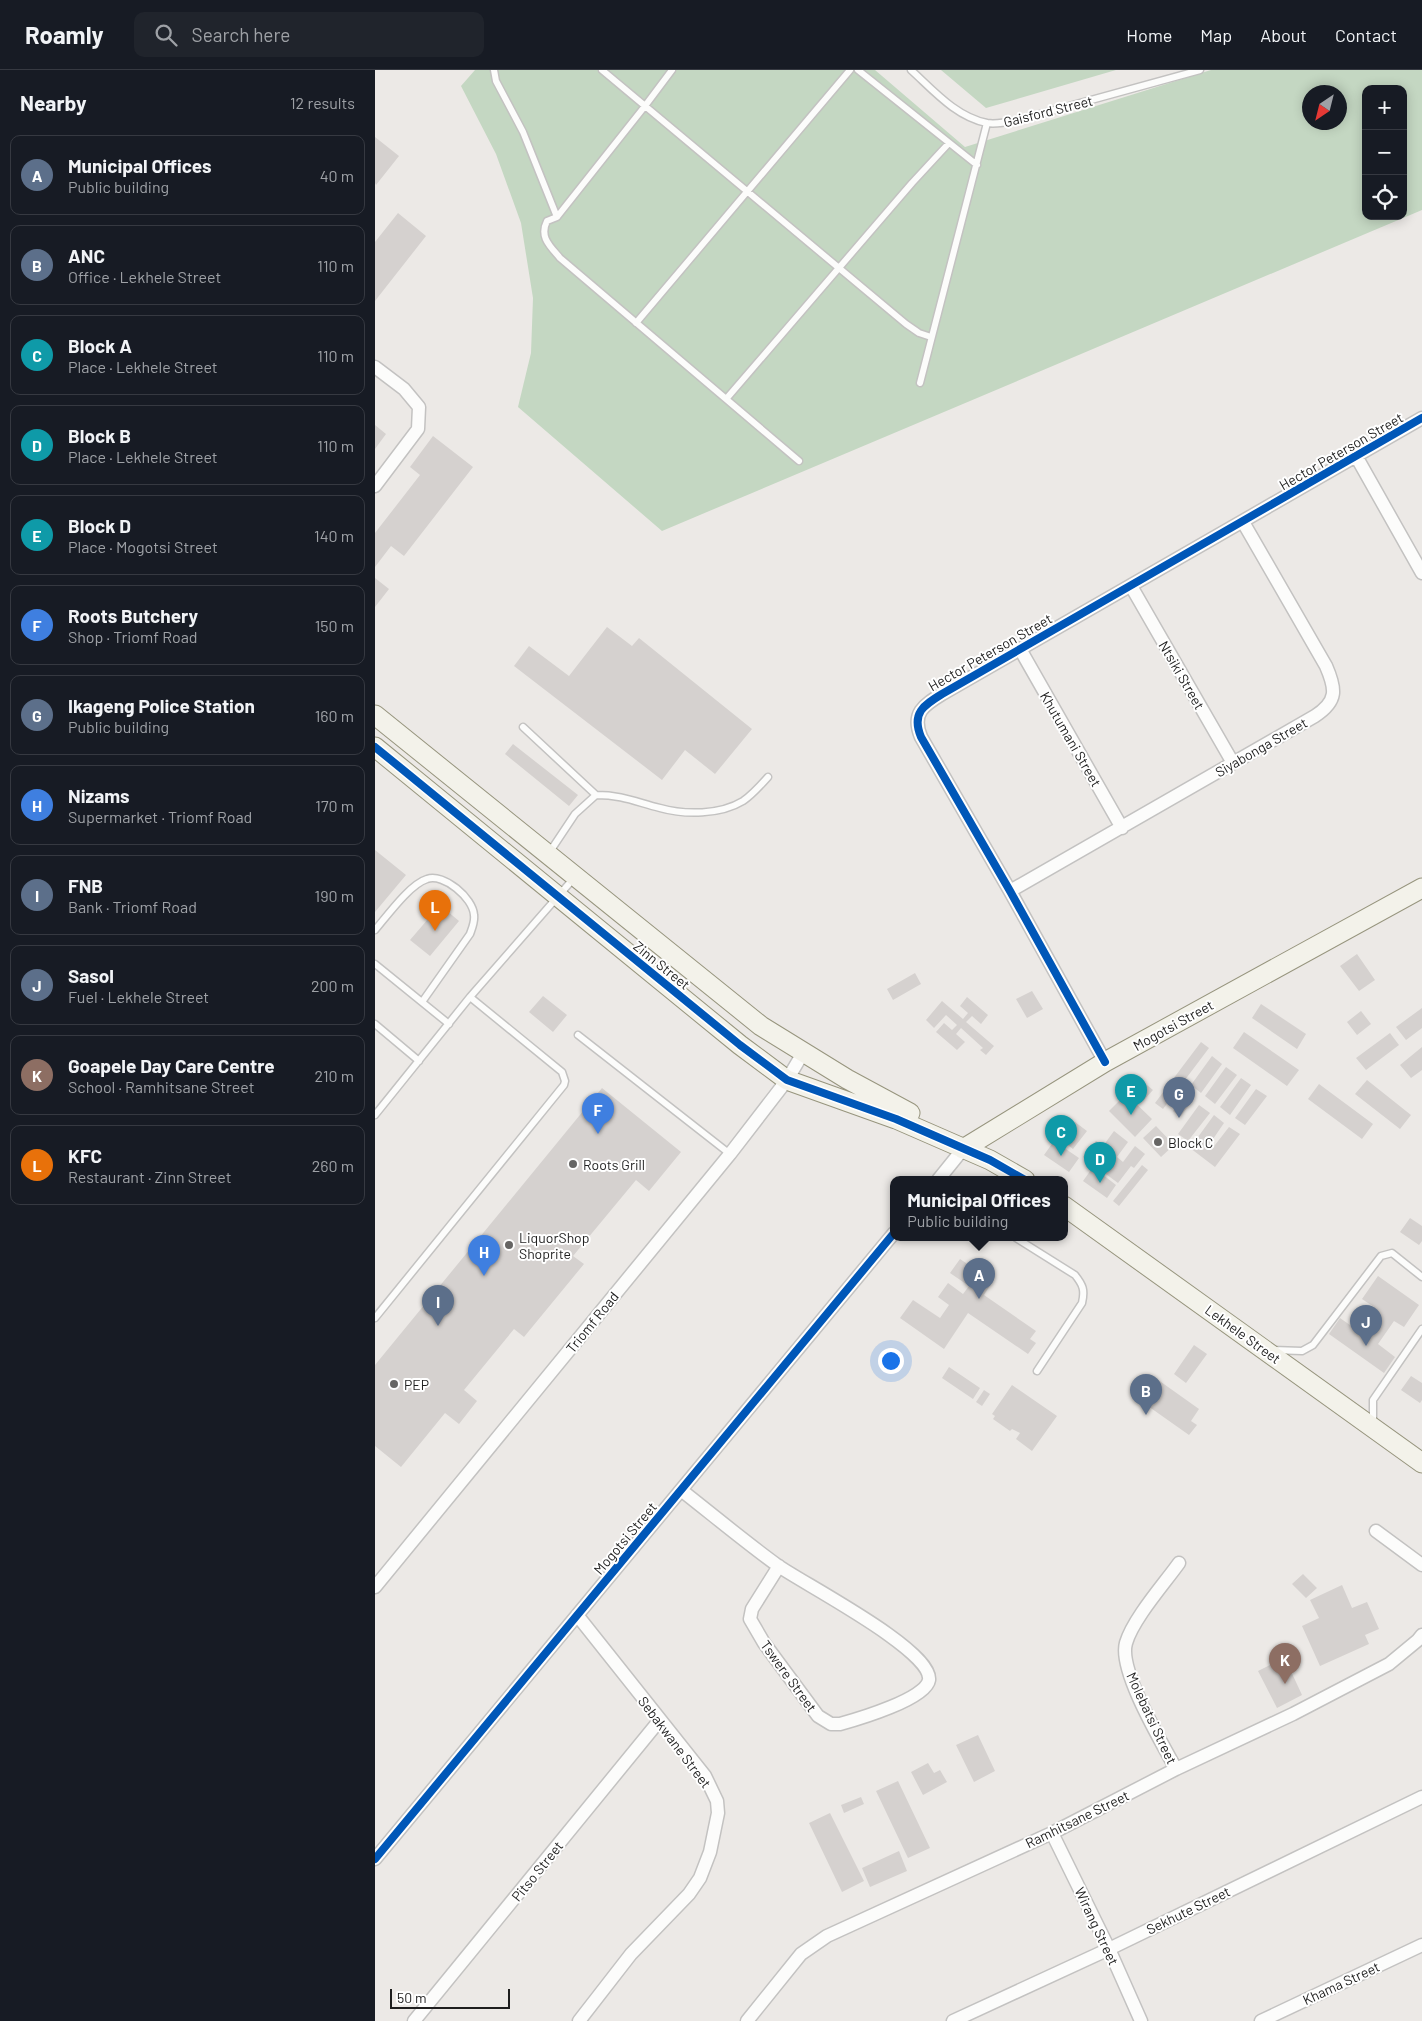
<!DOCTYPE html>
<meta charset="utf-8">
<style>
body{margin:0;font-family:Barlow,sans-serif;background:#20242c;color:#f1f3f6}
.controls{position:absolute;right:15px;top:15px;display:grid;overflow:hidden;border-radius:10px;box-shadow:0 2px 12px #0003}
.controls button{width:45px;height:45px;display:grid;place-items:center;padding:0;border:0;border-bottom:1px solid #363941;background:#171b24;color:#f1f3f6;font:25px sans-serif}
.compass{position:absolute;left:927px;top:15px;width:45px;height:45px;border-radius:50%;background:#171b24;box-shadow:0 2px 12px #0003;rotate:215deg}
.scale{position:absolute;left:15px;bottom:12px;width:120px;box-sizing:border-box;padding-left:5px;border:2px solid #1e1e1e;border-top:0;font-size:14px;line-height:18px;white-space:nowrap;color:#1e1e1e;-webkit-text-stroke:4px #fff;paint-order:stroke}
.you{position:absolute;left:515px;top:1290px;width:18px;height:18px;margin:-12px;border:4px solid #fff;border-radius:50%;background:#1a73e8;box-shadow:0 0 0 8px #1a73e833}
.badge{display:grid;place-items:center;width:32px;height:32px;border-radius:50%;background:#b2b3b4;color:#fff;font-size:16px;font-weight:700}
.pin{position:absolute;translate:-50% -41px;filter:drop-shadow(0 1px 2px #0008)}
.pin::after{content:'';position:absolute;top:26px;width:18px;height:15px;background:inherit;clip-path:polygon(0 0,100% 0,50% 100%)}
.popup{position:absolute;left:515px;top:1106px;width:178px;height:65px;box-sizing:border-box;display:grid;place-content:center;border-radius:10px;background:#171b24;filter:drop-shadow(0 1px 4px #0005);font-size:16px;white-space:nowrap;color:#9ea1a6}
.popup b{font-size:19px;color:#f1f3f6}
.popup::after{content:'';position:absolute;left:50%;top:100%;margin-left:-10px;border:10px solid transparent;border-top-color:#171b24}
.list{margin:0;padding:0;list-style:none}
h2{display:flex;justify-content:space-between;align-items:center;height:65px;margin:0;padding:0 20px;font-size:21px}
h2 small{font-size:16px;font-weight:400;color:#9ea1a6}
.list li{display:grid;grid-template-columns:32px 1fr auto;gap:15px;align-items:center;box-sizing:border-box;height:80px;margin:0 10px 10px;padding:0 10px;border:1px solid #363941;border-radius:10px}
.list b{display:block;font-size:19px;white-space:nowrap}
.list p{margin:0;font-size:16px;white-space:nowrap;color:#9ea1a6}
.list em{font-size:16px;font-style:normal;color:#9ea1a6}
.icon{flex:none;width:28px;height:28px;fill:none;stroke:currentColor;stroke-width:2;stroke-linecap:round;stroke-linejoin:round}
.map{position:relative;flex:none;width:1047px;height:1951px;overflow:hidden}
header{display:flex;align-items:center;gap:30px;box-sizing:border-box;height:70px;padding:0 25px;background:#171b24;border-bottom:1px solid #363941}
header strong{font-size:24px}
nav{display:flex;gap:28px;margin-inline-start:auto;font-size:18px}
.search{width:350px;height:45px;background:#20242c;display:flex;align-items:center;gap:12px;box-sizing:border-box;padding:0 18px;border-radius:10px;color:#9ea1a6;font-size:19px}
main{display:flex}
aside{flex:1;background:#171b24}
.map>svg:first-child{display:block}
</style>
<header>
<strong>Roamly</strong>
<div class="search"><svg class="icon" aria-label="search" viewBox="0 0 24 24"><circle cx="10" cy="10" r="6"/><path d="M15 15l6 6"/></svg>Search here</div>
<nav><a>Home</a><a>Map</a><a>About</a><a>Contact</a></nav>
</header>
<main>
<aside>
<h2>Nearby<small>12 results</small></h2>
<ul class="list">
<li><span class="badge" style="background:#5c6f8a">A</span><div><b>Municipal Offices</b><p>Public building</p></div><em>40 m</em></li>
<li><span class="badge" style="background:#5c6f8a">B</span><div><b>ANC</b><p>Office · Lekhele Street</p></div><em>110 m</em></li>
<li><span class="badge" style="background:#0f9aa8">C</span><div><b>Block A</b><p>Place · Lekhele Street</p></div><em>110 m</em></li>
<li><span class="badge" style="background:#0f9aa8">D</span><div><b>Block B</b><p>Place · Lekhele Street</p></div><em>110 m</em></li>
<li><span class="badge" style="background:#0f9aa8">E</span><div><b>Block D</b><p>Place · Mogotsi Street</p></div><em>140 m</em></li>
<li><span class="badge" style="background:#3f7fe0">F</span><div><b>Roots Butchery</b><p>Shop · Triomf Road</p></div><em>150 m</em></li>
<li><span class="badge" style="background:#5c6f8a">G</span><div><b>Ikageng Police Station</b><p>Public building</p></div><em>160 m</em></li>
<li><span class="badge" style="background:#3f7fe0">H</span><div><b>Nizams</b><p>Supermarket · Triomf Road</p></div><em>170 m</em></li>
<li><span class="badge" style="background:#5c6f8a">I</span><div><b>FNB</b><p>Bank · Triomf Road</p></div><em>190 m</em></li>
<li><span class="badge" style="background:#5c6f8a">J</span><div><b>Sasol</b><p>Fuel · Lekhele Street</p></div><em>200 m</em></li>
<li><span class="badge" style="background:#8d6e63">K</span><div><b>Goapele Day Care Centre</b><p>School · Ramhitsane Street</p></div><em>210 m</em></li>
<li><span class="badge" style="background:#e8710a">L</span><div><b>KFC</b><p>Restaurant · Zinn Street</p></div><em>260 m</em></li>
</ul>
</aside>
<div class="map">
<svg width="1047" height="1951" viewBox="0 0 1047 1951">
<rect width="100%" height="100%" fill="#ece9e6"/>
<path fill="#c4d7c2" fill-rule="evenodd" d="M100 0H500L590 77 836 0H1047V140L287 461 143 337 156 283 158 228 146 153 121 84 86 16ZM991 19H1028V146H991ZM934 22H964V52H934Z
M566 0H741L611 38Z"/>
<path fill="#d5d1cf" d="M0 67 24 86 1 115 0 113Z
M23 143 51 166 0 231V172Z
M0 355 11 364 0 379Z
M58 366 98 397 29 486 16 476 0 497V463L45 405 35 397Z
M0 508 14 519 0 537Z
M232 557 257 576 264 568 377 659 340 704 310 680 287 710 139 596 154 576 194 606Z
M138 674 203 725 194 736 130 684Z
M0 780 31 805 0 842Z
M65 835 84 851 55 886 35 870Z
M982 884 1000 910 984 921 965 896Z
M540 903 546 914 518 930 512 919Z
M657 921 668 939 652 948 641 929Z
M168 926 192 945 178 962 154 942Z
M592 927 613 945 606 954 597 946 591 952 619 976 611 985 605 980 608 978 586 958 581 964 590 972 582 980 561 962 569 953 577 960 582 955 571 945 559 958 551 950 567 931 588 949 593 943 585 936Z
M886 934 931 964 922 979 877 948Z
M1047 938V958L1031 970 1021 957Z
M986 941 996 954 982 965 972 952Z
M869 962 924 1000 912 1016 858 978Z
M1015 963 1024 975 991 1000 981 988Z
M826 972 834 978 788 1039 780 1033Z
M1047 977V1000L1036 1008 1025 995Z
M837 986 847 994 826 1023 816 1015Z
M851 997 862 1005 840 1034 830 1026Z
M866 1008 876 1015 855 1045 845 1037Z
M992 1010 1036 1045 1025 1059 980 1024Z
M767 1011 778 1020 768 1031 757 1022Z
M944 1014 998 1054 987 1069 933 1029Z
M227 1018 306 1082 274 1121 261 1110 198 1186 209 1194 149 1267 139 1259 89 1320 102 1331 84 1354 70 1343 26 1397 0 1376V1295Z
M881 1019 892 1026 870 1055 860 1048Z
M751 1024 777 1049 760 1067 734 1041Z
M811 1024 818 1030 805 1047 798 1041Z
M824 1035 835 1043 813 1071 803 1064Z
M839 1045 849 1053 836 1072 840 1075 854 1057 865 1064 840 1097 815 1078Z
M700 1052 712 1061 698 1079 686 1070Z
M781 1056 799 1075 786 1087 768 1068Z
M739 1061 753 1072 742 1087 748 1092 760 1076 770 1084 759 1098 756 1096 743 1113 708 1087 721 1071 728 1076Z
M679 1071 704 1088 694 1102 669 1085Z
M767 1095 773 1100 744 1136 738 1131Z
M718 1097 741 1115 732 1128 708 1111Z
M1035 1148 1047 1156V1171L1044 1175 1025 1162Z
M585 1189 618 1211 609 1225 661 1261 655 1269 661 1273 653 1284 593 1243 569 1279 525 1248 538 1230 565 1248 574 1235 563 1227 573 1213 588 1224 594 1216 575 1203Z
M1003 1206 1044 1235 1029 1257 1019 1251 1003 1274 1020 1287 1009 1303 954 1264 965 1248 982 1260 999 1237 987 1229Z
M819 1275 832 1284 811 1313 799 1304Z
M574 1297 605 1318 598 1329 567 1308Z
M1036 1306 1047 1313V1330L1045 1333 1026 1320Z
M779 1307 824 1339 816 1351 822 1355 814 1365 763 1329Z
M637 1315 682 1346 657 1381 641 1369 645 1363 637 1359 635 1361 618 1349 620 1346 617 1344Z
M609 1320 615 1324 607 1336 601 1332Z
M928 1504 942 1518 931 1528 917 1514Z
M967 1515 977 1538 992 1532 1004 1559 990 1565 994 1574 945 1596 927 1556 944 1548 935 1530Z
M905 1590 909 1599 914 1597 927 1625 902 1638 883 1601Z
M603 1665 620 1701 599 1712 581 1675Z
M553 1693 559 1703 565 1700 572 1712 548 1725 536 1702Z
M523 1711 555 1778 533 1788 501 1721Z
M486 1727 489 1734 469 1743 466 1735Z
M455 1743 489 1811 467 1822 434 1753Z
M524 1781 532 1801 495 1817 487 1798Z"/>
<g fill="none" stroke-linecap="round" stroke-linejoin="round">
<defs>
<path id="lane" d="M119 0 121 11 148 62 182 147
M227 0 531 254 544 263 556 267
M297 0 270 36 182 147 172 151C164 167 175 176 185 188L424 391
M483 0 602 95
M536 0C558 20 581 47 612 53 624 55 636 51 647 49L825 0
M261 253 475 0
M545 313 612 53
M352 328 537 113 574 73
M148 657 221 725
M174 783 200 744 221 725C247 725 261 732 285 738 310 745 345 745 368 731 377 725 385 716 393 707
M0 860C12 846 35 814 52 809 69 803 98 828 99 845 100 852 97 858 95 864L47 932
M0 894 74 954
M0 954 44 991
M203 965 355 1084
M0 1045 95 927 199 808
M641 1168 700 1205C708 1215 710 1220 707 1233L662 1301
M0 1248 189 1015 190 1011 187 1002 95 927
M898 1280 927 1281 938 1275 1006 1186 1017 1183 1047 1207
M998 1354V1330L1047 1259"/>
<path id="street" d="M0 297 29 319 44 337 43 359 0 416
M981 386 1047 503
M756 516 858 693
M645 579 747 758
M635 821 940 646C963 631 961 619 951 596L868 452
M730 992 635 821 546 667C536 643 549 635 567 624L1047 348
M563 1110 588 1079
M306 1420C338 1445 369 1471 402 1495 427 1513 558 1580 554 1610 551 1629 483 1649 465 1654H456L443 1646 389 1573 375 1549 377 1539 404 1496
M1001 1461 1047 1495
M0 1517 355 1084 412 1010 428 983
M202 1545 330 1706 342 1731 343 1743 335 1782 325 1808 314 1824 256 1884 204 1951
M801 1699C787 1673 743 1600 751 1573 758 1549 789 1514 804 1493
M677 1763 734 1879 766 1951
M0 1789 519 1163
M39 1951 284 1651
M372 1951 426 1884 452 1866 677 1763 801 1699 918 1644 1014 1594 1043 1570 1047 1565
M578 1951 734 1879 1047 1727
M886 1951 1047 1875"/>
<path id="secondary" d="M0 645 386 956 472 1009 535 1043
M0 677 365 975 412 1010 521 1049 615 1090 650 1110
M588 1079 730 992 1047 818
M689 1136 1047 1393"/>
</defs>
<use href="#lane" stroke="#c3c2c1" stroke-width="9"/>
<use href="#street" stroke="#c3c2c1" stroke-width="15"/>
<use href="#secondary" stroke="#97957e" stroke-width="21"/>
<use href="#lane" stroke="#fcfcfb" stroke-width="6"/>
<use href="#street" stroke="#fcfcfb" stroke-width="12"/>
<use href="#secondary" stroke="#f3f2ea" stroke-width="19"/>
<defs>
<path id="cycleway" d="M0 677 365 975 412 1010 521 1049 615 1090 650 1110
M730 992 635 821 546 667C536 643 549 635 567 624L1047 348
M0 1789 519 1163"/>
</defs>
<use href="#cycleway" stroke="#fff" stroke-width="11"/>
<use href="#cycleway" stroke="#0057b8" stroke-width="8"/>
</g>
<g fill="#666564" stroke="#fff" stroke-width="2">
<circle cx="783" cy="1072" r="5"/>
<circle cx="198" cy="1094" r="5"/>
<circle cx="134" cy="1175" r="5"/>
<circle cx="19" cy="1314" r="5"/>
</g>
<g text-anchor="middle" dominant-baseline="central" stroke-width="4" stroke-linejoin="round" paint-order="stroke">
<g font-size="14" fill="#1e1e1e" stroke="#fff">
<text transform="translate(673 41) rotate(-14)">Gaisford Street</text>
<text transform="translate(966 381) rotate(-30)">Hector Peterson Street</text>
<text transform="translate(615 582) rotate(-30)">Hector Peterson Street</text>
<text transform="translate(807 605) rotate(60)">Ntsiki Street</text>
<text transform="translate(696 669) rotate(60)">Khutumani Street</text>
<text transform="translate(886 677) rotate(-30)">Siyabonga Street</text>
<text transform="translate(287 895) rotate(39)">Zinn Street</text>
<text transform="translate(798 955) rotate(-29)">Mogotsi Street</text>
<text transform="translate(217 1252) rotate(-51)">Triomf Road</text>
<text transform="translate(868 1264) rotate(36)">Lekhele Street</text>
<text transform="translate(250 1468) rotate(-50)">Mogotsi Street</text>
<text transform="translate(414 1606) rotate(54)">Tswere Street</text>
<text transform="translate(777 1648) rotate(65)">Molebatsi Street</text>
<text transform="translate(300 1672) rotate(53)">Sebakwane Street</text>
<text transform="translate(702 1749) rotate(-26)">Ramhitsane Street</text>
<text transform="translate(162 1801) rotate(-51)">Pitso Street</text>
<text transform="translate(813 1840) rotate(-26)">Sekhute Street</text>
<text transform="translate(722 1856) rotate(65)">Wirang Street</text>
<text transform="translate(966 1913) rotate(-25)">Khama Street</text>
</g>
<g font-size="14" fill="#1e1e1e" stroke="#fff" text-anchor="start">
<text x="793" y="1072">Block C</text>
<text x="208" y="1094">Roots Grill</text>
<text x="144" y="1167">LiquorShop<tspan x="144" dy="16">Shoprite</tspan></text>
<text x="29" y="1314">PEP</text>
</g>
</g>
</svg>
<div class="controls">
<button>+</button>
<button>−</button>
<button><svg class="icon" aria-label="locate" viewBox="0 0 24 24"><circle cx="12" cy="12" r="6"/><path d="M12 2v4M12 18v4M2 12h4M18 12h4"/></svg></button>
</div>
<svg class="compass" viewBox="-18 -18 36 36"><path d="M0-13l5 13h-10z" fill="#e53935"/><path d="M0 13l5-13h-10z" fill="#9ea1a6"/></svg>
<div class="scale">50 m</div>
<div class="you"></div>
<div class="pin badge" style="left:604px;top:1229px;background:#5c6f8a">A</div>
<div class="popup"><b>Municipal Offices</b>Public building</div>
<div class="pin badge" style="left:771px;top:1345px;background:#5c6f8a">B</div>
<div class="pin badge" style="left:686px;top:1086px;background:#0f9aa8">C</div>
<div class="pin badge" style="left:725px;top:1113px;background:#0f9aa8">D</div>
<div class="pin badge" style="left:756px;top:1045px;background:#0f9aa8">E</div>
<div class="pin badge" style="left:223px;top:1064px;background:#3f7fe0">F</div>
<div class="pin badge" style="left:804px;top:1048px;background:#5c6f8a">G</div>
<div class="pin badge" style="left:109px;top:1206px;background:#3f7fe0">H</div>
<div class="pin badge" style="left:63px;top:1256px;background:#5c6f8a">I</div>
<div class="pin badge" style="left:991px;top:1276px;background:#5c6f8a">J</div>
<div class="pin badge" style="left:910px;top:1614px;background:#8d6e63">K</div>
<div class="pin badge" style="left:60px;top:861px;background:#e8710a">L</div>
</div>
</main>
